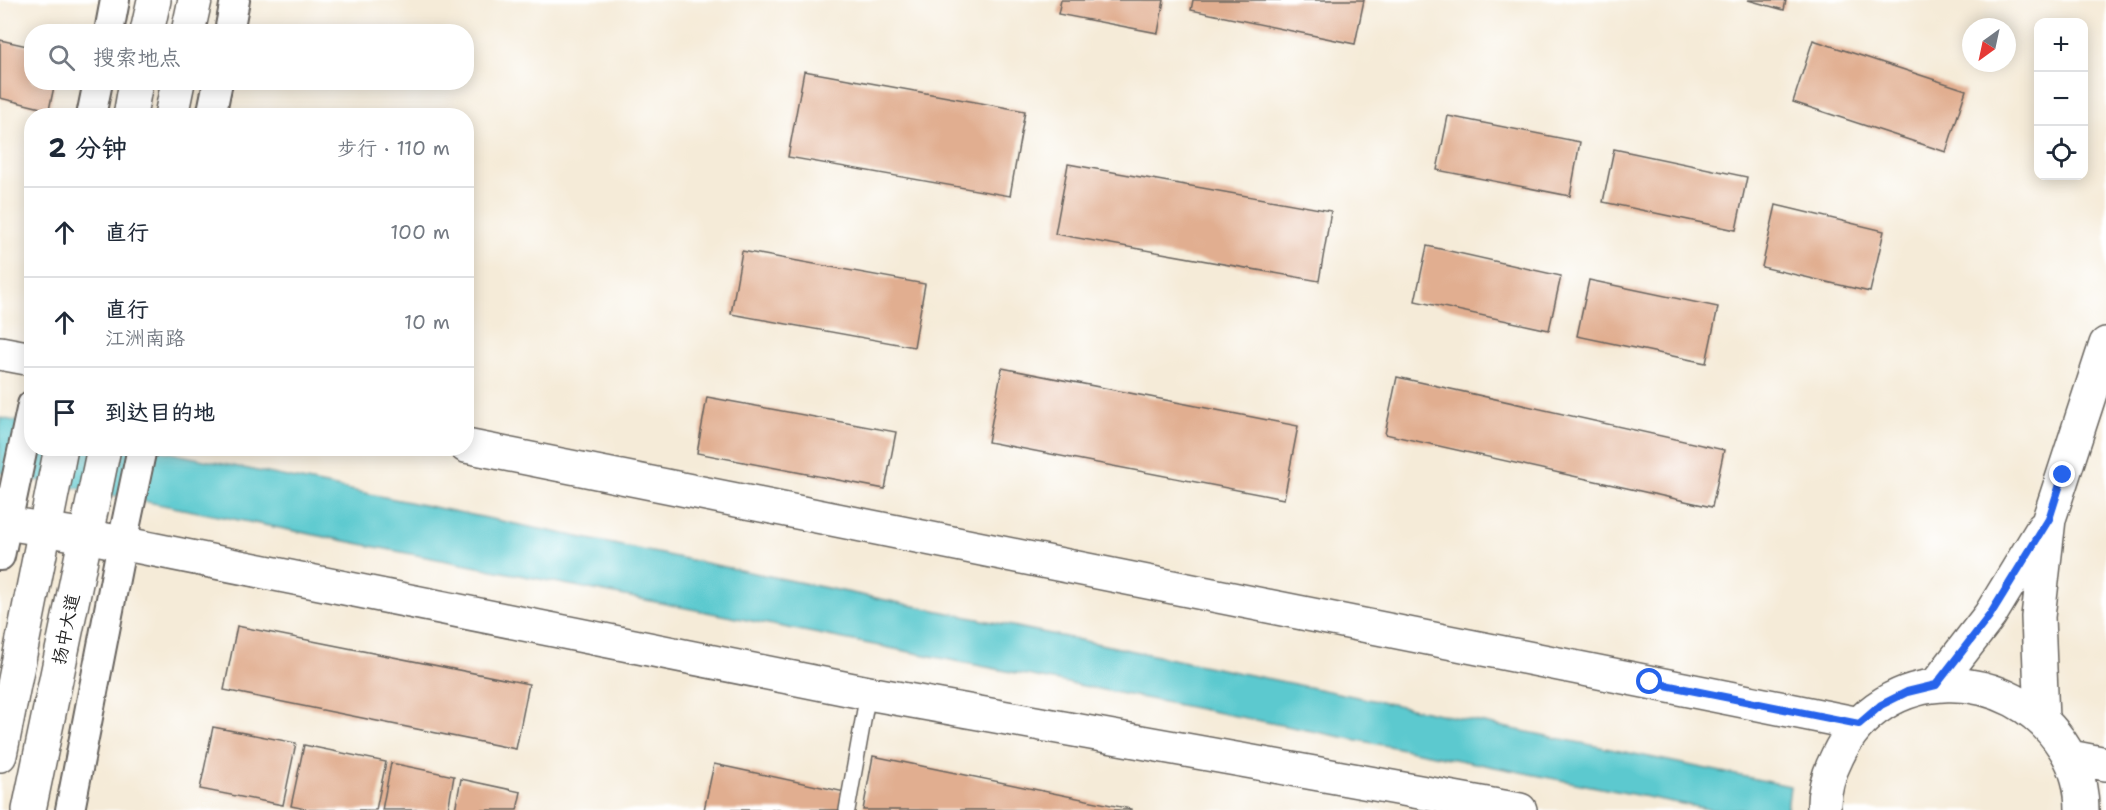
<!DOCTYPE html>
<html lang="zh">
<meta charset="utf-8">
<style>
body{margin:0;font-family:"Shantell Sans","LXGW WenKai TC",sans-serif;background:#f6f6f7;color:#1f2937}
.controls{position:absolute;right:18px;top:18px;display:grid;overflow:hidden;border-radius:12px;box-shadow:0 3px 15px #0003}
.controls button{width:54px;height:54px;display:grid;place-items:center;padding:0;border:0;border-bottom:2px solid #e0e1e3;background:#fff;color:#1f2937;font:30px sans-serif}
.compass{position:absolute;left:1962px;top:18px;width:54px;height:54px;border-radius:50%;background:#fff;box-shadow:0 3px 15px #0003;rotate:213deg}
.stop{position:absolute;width:18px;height:18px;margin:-14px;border:4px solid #2563eb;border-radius:50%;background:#fff}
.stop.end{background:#2563eb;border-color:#fff;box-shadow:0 2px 6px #0008}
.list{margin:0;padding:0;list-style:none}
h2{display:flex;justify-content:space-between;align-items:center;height:78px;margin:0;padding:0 24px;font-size:26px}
h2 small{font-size:20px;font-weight:400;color:#747a83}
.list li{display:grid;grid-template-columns:39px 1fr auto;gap:18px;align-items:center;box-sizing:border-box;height:90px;padding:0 24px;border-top:2px solid #e0e1e3}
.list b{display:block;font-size:22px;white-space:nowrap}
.list p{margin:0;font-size:20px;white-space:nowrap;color:#747a83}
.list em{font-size:20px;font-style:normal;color:#747a83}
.icon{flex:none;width:33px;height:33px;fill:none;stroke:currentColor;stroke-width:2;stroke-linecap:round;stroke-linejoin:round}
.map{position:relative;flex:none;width:2106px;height:810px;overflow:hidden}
.search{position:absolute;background:#fff;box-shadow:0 3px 15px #0003;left:24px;top:24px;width:450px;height:66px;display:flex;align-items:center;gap:15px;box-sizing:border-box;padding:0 21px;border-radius:24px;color:#747a83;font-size:22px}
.panel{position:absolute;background:#fff;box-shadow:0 3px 15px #0003;left:24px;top:108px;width:450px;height:348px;border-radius:24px}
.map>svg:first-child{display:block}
</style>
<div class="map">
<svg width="2106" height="810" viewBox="0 0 2106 810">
<rect width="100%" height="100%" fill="#fff"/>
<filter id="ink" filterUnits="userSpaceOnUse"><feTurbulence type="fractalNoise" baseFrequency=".0167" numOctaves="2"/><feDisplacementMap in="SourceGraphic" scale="12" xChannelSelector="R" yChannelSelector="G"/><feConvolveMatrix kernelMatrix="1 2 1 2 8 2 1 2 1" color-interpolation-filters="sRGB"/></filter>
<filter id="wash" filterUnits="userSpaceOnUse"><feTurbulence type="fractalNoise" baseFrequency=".008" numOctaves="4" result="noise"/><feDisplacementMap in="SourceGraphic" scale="24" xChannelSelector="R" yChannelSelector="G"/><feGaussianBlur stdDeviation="1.35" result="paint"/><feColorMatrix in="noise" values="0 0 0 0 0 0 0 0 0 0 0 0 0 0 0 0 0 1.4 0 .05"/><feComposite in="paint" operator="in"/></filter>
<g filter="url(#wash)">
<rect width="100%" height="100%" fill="#f5ebd8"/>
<path fill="#5cc9cf" stroke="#3c7276" stroke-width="1.5" d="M0 418 31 424 32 448 151 449 1790 786 1787 810H1713L0 473Z"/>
<g id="blocks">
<path fill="#e1ae90" d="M1061 0H1164L1158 33 1058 14Z
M1193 0H1364L1355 44 1191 10Z
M1748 0H1786L1784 10Z
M0 40 32 47V82H55L49 110 0 98Z
M1813 40 1966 90 1946 152 1793 102Z
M804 71 1025 111 1010 196 788 157Z
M1448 116 1580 142 1570 196 1437 170Z
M1614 149 1747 177 1736 230 1603 202Z
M1068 164 1331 211 1319 281 1055 234Z
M1776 205 1884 231 1870 292 1762 267Z
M1427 246 1561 276 1549 330 1415 301Z
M742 251 925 284 914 347 731 314Z
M1589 280 1718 307 1706 363 1577 336Z
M1002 368 1298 426 1284 499 988 442Z
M1397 377 1724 450 1712 507 1385 434Z
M707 397 896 432 885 489 697 453Z
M237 626 529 684 516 749 224 690Z
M213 727 296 743 283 805 200 789Z
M304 745 386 762 376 810H310L291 806Z
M873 756 1131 809V810H863Z
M391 763 454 776 448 810H382Z
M714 764 845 792 841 810H704Z
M461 779 521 792 517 810H455Z"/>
</g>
</g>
<g filter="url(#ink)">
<use href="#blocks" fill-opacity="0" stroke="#68645e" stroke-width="1.5"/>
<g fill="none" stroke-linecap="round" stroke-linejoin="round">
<defs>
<path id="lane" d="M847 810 868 693"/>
<path id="street" d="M109 32 115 0
M229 32 235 0
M91 116 98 82
M211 116 218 82
M0 556 32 405
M70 810 122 543 142 448"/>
<path id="secondary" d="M0 353 32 359
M466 446 1859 724
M0 522 86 536 868 693 1520 810
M1936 685 1990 615 2043 528
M2042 720 2038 617 2049 519 2106 344
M2070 757 2106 764
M1824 810C1823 792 1829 773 1837 757 1881 662 2012 662 2065 749 2076 767 2082 789 2082 810"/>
<path id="primary" d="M147 32 154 0
M188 32 195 0
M130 116 136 82
M171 116 178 82
M0 755 61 448
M29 810 104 448"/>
</defs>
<use href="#lane" stroke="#68645e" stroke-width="18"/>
<use href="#street" stroke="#68645e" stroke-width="32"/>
<use href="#secondary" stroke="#68645e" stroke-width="36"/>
<use href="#primary" stroke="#68645e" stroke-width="36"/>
<use href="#lane" stroke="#fff" stroke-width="15"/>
<use href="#street" stroke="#fff" stroke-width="28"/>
<use href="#secondary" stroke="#fff" stroke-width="33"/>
<use href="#primary" stroke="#fff" stroke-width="33"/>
</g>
</g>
<g fill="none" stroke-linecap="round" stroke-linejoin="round" filter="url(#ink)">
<path stroke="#2563eb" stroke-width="8" d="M1650 682 1859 724 1881 705 1907 692 1936 685 1990 615 2049 519 2063 475"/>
</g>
<g text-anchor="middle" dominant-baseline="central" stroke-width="4.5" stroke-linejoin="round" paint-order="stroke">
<g font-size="18" fill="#1c1c1c" stroke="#fff">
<text transform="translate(66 629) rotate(-78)">扬中大道</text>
</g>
</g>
</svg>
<div class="controls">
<button>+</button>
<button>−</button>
<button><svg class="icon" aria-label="locate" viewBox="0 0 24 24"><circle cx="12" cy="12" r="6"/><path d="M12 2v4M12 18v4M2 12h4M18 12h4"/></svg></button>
</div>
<svg class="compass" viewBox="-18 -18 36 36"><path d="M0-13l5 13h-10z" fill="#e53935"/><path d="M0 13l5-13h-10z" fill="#747a83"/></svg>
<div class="stop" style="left:1650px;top:682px"></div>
<div class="stop end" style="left:2063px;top:475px"></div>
<div class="search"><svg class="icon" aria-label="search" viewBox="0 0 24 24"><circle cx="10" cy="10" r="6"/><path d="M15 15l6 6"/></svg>搜索地点</div>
<section class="panel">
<h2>2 分钟<small>步行 · 110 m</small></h2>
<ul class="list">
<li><svg class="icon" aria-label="ahead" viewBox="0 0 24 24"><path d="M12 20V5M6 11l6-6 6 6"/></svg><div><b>直行</b></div><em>100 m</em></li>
<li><svg class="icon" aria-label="ahead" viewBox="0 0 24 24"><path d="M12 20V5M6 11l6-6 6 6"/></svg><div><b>直行</b><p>江洲南路</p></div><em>10 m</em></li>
<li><svg class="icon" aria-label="arrive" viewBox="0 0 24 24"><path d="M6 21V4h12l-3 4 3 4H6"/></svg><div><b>到达目的地</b></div></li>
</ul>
</section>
</div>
